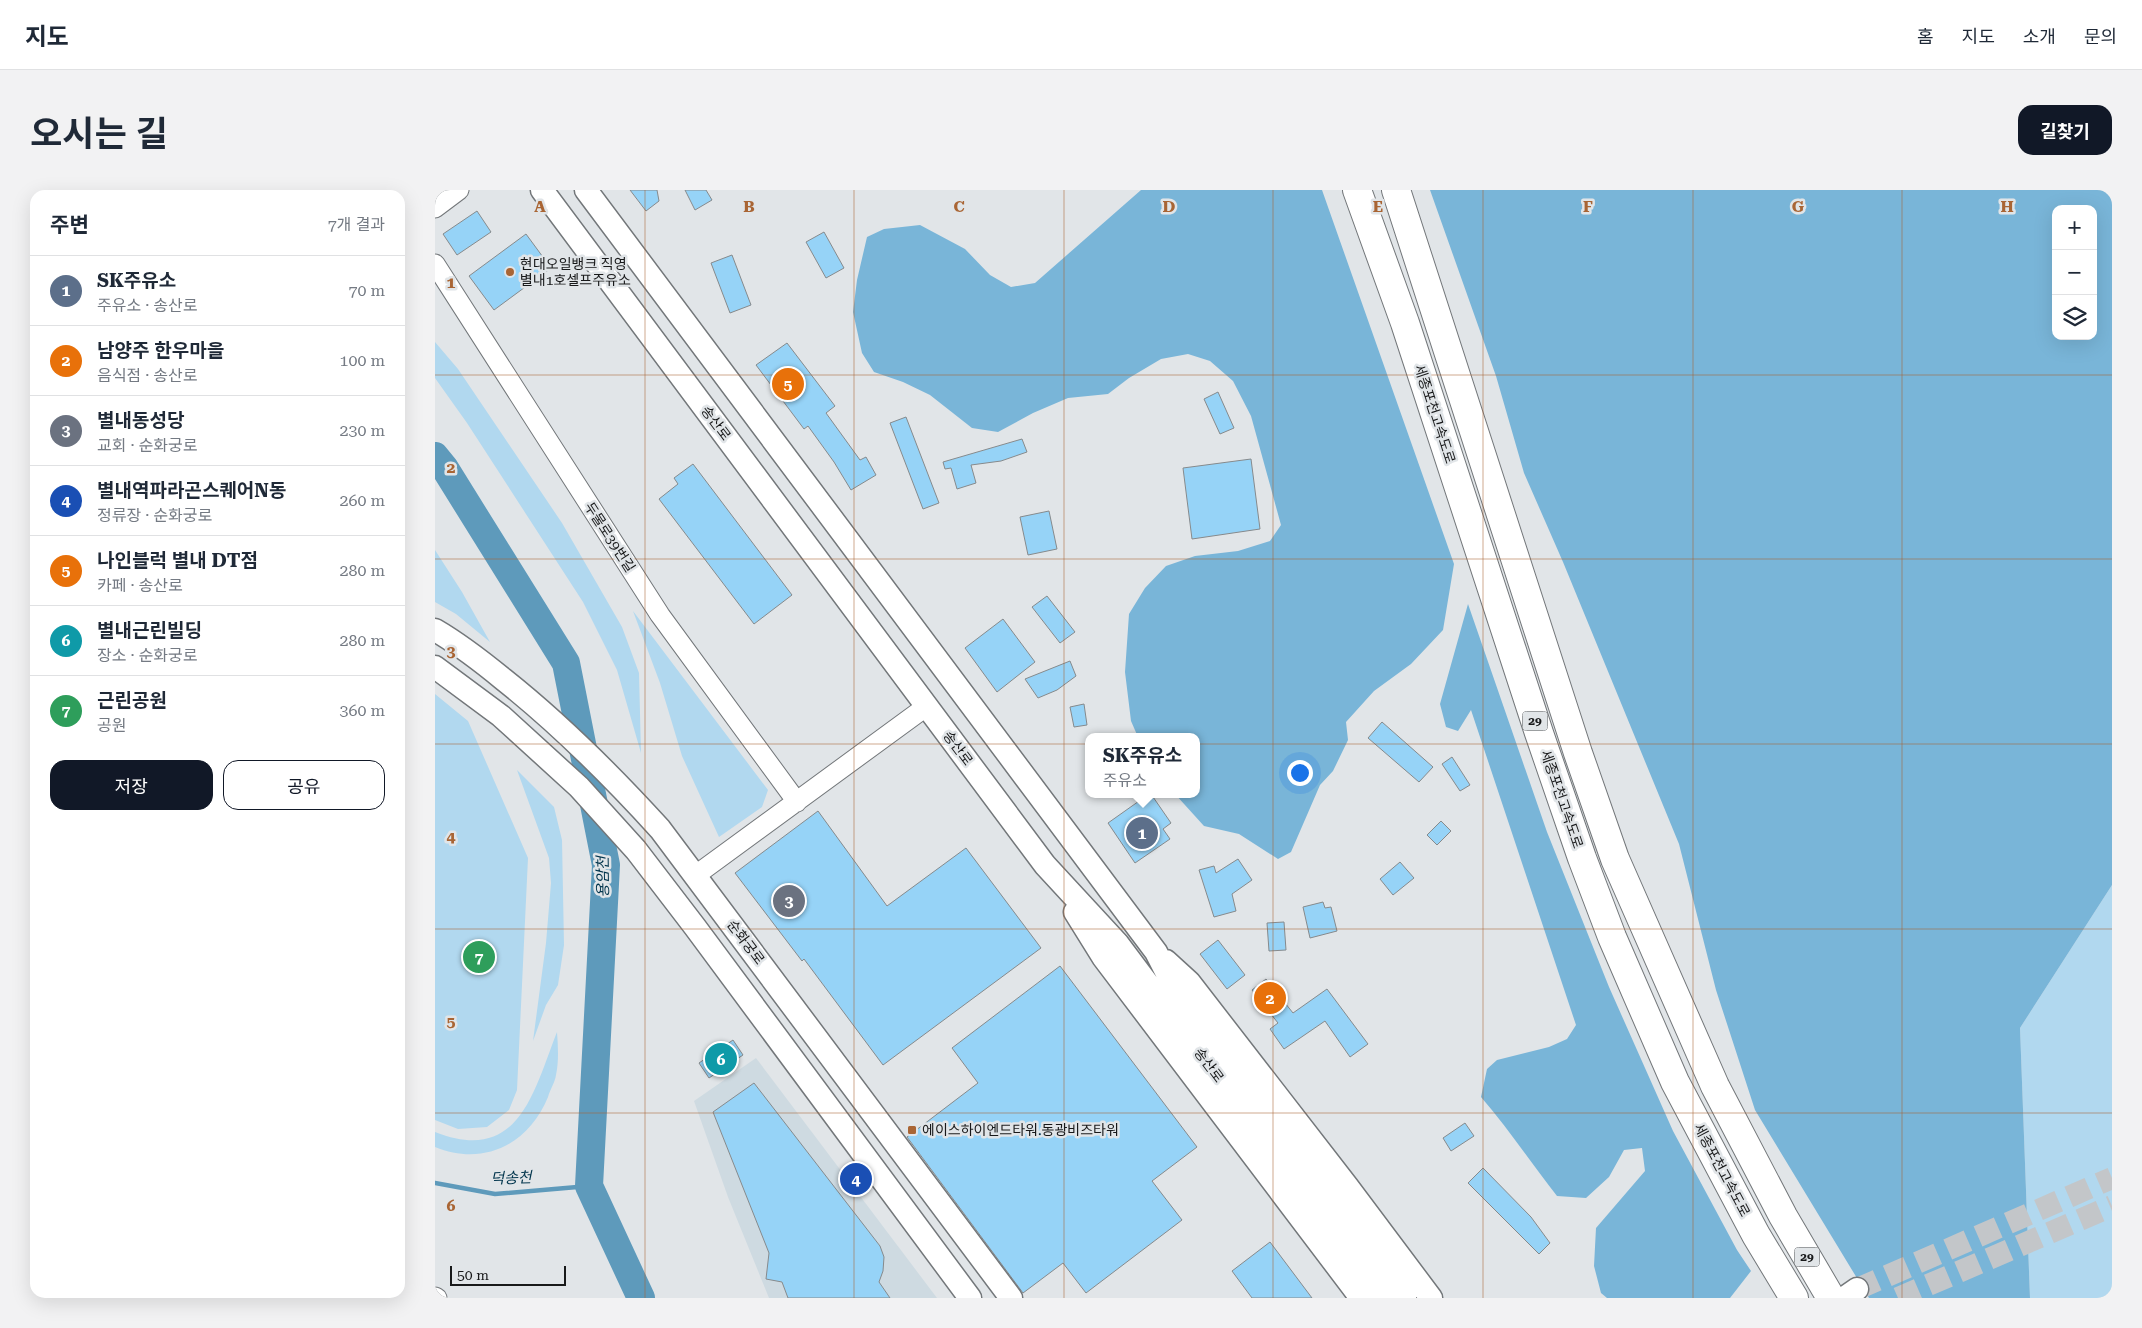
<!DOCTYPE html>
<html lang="ko">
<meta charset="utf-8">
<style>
body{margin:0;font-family:"Roboto Serif","Noto Sans KR",serif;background:#f2f2f3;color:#1f2937}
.controls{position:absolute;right:15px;top:15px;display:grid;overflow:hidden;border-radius:10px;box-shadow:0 5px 20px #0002}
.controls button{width:45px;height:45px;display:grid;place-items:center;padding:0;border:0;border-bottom:1px solid #e0e1e3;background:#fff;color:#1f2937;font:25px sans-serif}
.scale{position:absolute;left:15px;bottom:12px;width:116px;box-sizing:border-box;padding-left:5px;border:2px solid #18191a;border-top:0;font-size:14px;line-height:18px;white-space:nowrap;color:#18191a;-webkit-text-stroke:4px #e1e5e8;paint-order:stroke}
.you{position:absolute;left:864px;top:582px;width:18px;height:18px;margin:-12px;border:4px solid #fff;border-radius:50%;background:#1a73e8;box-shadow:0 0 0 8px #1a73e833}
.badge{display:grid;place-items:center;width:32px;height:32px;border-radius:50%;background:#111827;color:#fff;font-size:16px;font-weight:700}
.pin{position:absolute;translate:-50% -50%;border:2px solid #fff;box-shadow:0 1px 5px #0006}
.popup{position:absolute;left:650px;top:543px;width:115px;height:65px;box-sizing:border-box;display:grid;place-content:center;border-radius:10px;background:#fff;filter:drop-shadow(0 1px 4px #0005);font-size:16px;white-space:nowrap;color:#747a83}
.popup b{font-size:19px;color:#1f2937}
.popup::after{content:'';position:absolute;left:50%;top:100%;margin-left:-10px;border:10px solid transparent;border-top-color:#fff}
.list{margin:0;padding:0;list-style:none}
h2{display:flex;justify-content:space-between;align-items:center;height:65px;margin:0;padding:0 20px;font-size:21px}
h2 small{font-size:16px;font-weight:400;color:#747a83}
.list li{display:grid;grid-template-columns:32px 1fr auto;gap:15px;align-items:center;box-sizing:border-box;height:70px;padding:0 20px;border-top:1px solid #e0e1e3}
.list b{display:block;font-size:19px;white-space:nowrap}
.list p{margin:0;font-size:16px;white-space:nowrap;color:#747a83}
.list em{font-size:16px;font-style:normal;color:#747a83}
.actions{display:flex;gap:10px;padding:15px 20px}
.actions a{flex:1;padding:11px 0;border:1px solid #111827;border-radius:15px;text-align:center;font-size:18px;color:#111827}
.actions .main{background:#111827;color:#fff}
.icon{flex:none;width:28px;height:28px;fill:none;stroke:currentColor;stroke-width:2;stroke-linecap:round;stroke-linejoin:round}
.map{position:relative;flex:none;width:1677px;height:1108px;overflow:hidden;border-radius:15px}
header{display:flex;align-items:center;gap:30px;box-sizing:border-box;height:70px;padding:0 25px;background:#fff;border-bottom:1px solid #e0e1e3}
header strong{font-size:24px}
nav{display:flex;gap:28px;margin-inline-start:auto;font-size:18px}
.intro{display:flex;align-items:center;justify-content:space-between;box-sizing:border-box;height:120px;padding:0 30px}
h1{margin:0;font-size:35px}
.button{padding:12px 22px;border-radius:15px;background:#111827;color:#fff;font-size:18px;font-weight:700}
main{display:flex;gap:30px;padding:0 30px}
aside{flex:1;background:#fff;border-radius:15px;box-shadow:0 5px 20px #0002}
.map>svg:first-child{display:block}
</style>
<header>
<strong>지도</strong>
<nav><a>홈</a><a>지도</a><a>소개</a><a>문의</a></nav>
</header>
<div class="intro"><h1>오시는 길</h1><a class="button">길찾기</a></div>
<main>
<aside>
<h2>주변<small>7개 결과</small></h2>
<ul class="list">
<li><span class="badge" style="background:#5c6f8a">1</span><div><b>SK주유소</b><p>주유소 · 송산로</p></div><em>70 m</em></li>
<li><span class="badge" style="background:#e8710a">2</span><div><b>남양주 한우마을</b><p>음식점 · 송산로</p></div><em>100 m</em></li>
<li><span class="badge" style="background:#6b7280">3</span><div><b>별내동성당</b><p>교회 · 순화궁로</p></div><em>230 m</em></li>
<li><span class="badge" style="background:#1a4fb4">4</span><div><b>별내역파라곤스퀘어N동</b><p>정류장 · 순화궁로</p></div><em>260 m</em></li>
<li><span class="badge" style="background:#e8710a">5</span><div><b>나인블럭 별내 DT점</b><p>카페 · 송산로</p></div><em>280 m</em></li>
<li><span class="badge" style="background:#0f9aa8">6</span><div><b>별내근린빌딩</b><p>장소 · 순화궁로</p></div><em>280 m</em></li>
<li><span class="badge" style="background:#2e9e5b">7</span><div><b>근린공원</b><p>공원</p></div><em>360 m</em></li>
</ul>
<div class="actions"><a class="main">저장</a><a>공유</a></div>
</aside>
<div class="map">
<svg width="1677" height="1108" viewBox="0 0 1677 1108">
<rect width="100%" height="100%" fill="#e1e5e8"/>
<path fill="#cedae1" d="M321 868 502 1108H334L293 1007 259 911Z"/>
<path fill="#b1d8ef" d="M0 152 23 179 127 333 187 437 204 483 206 563 182 480 148 412 32 233 0 188Z
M0 360 27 402 55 452 21 424 0 412Z
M198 421 333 600 327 617 284 647 247 566 225 493Z
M0 504 33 531 93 668 82 900 74 920 52 937 23 939 0 930Z
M82 580 119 617 127 650 129 755 123 795 111 815 98 851 111 753 116 693 114 668Z
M1677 695V1108H1595L1585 838Z
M122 842C123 856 124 871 121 885 120 892 115 900 113 907 94 954 49 977 0 957V942C84 975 98 903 122 842Z"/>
<path fill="#79b5d8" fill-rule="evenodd" d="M706 0H887L1019 374 1008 440 976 474 939 501 911 532 913 550 898 581 885 595 856 662 843 669 804 644 769 636 740 604H761V547H703L696 531 690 482 694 424 710 398 731 376 760 366 803 361 835 351 846 335 816 226 798 191 775 171 753 164 726 169 694 188 673 204 633 208 598 223 563 242 537 238 495 205 468 192 439 182 427 163 418 122 422 90 432 47 449 39 485 35 530 59 555 85 576 97 600 93Z
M995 0H1677V695L1585 838 1595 1108H1434L1320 920 1281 800 1244 654 1128 372 1089 283 1061 186ZM1621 19H1658V146H1621Z
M1033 414 1112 642 1174 797 1238 941 1302 1060 1316 1081 1295 1108H1172L1166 1103 1159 1076 1161 1038 1210 981 1207 958 1189 960 1174 987 1151 1008 1122 1006C1096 973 1073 938 1046 907L1052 879 1062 870 1114 857 1132 849 1141 835 1036 520 1023 541 1011 537 1005 514Z"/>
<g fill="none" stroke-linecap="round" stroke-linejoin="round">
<path stroke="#5e9abb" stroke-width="4.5" d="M0 993 60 1004 154 996"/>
<path stroke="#5e9abb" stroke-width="28" d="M0 266 9 277 131 473 171 675 154 996 206 1108"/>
</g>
<path fill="#96d3f7" stroke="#868a8c" d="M195 0H222L224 11 211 21Z
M250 0H271L277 10 260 20Z
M42 21 56 42 22 65 8 44Z
M389 42 409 78 391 88 371 52Z
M91 44 116 78 59 120 34 86Z
M297 65 316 115 295 123 276 73Z
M352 153 400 216 391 223 425 270 431 267 441 285 416 300 399 272 373 236 369 239 321 175Z
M783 202 799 238 785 244 769 209Z
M471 227 504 313 488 319 455 233Z
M587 249 592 262 566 271 536 275 541 293 522 299 516 278 510 279 508 272Z
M816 269 825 339 757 349 748 278Z
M258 274 357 405 319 434 224 309 243 294 239 288Z
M614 321 622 359 593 365 585 327Z
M612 406 640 442 625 453 597 417Z
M568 429 600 472 562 502 530 458Z
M635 471 641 486 622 500 603 508 590 489Z
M649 514 652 535 639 537 635 517Z
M947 532 998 577 984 592 933 548Z
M1017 567 1035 595 1025 601 1007 574Z
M714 604H716L736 633 728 639 735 649 700 673 673 633Z
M383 621 452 716 531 658 606 758 448 875 369 769 367 771 300 683Z
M1006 631 1016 641 1002 655 992 645Z
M803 669 817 690 797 704 801 721 779 727 764 680 779 676 781 683Z
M965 672 979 688 958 705 945 689Z
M888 712 890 718 896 717 902 741 875 748 868 717Z
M849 732 851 760 834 761 832 733Z
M783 750 810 785 792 799 765 764Z
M625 776 762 957 717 991 747 1030 651 1103 628 1073 588 1103 472 947 543 893 517 858Z
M831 789 858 823 892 799 933 854 915 867 890 831 849 859 835 839 843 833 817 800Z
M298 850 308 865 274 888 264 873Z
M319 893 445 1056 449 1067 448 1081 444 1092 455 1108H353L347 1092 331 1089 334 1063 278 922Z
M1030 933 1039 946 1016 961 1008 948Z
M1048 978 1096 1027 1115 1053 1104 1064 1033 993Z
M835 1052 877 1108H817L797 1081Z"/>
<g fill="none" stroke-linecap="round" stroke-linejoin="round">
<path stroke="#c3c6c9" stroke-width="22" stroke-dasharray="22 11" stroke-linecap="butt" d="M1422 1099 1677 988
M1463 1108 1677 1016"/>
<defs>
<path id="minor" d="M0 18 24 0
M0 74 225 425 362 612
M261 685 492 516
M0 1107 2 1108"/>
<path id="tertiary" d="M107 0 610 675 683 754 948 1108
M151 0 721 762 741 801 970 1108
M0 440C24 454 46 471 68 489 126 535 175 584 225 639L576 1108
M0 477 66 526 144 597 201 660 260 737 535 1108
M640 722 668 767 926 1108
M731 771 754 792 912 996 996 1108
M1409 1108 1422 1099"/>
<path id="motorway" d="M922 0 970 133 1104 543 1147 668 1177 747 1240 892 1321 1045 1359 1108
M961 0 1143 563 1180 669 1280 896 1348 1026 1396 1108"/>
</defs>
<use href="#minor" stroke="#73777a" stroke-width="21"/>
<use href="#tertiary" stroke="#73777a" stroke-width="25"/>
<use href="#motorway" stroke="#73777a" stroke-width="30"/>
<use href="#minor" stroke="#fff" stroke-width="19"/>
<use href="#tertiary" stroke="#fff" stroke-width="22"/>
<use href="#motorway" stroke="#fff" stroke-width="28"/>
</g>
<path fill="none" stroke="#a96534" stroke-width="1" stroke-opacity="0.55" d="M210 0V1108M419 0V1108M629 0V1108M838 0V1108M1048 0V1108M1258 0V1108M1467 0V1108M0 185H1677M0 369H1677M0 554H1677M0 739H1677M0 923H1677"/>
<g fill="#a96534" stroke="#e1e5e8" stroke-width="2">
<circle cx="75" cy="82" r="5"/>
<rect x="472" y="935" width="10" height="10" rx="2.5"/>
</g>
<g text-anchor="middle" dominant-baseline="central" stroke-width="5" stroke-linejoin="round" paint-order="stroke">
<g fill="#e1e5e8" stroke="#545658" stroke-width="1">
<rect x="1087.5" y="521.5" width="25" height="19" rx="4"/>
<rect x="1359.5" y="1057.5" width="25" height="19" rx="4"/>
</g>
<g font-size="12" font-weight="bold" fill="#18191a">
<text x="1100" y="531">29</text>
<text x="1372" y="1067">29</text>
</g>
<g font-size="14" fill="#18191a" stroke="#e1e5e8" text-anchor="start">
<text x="85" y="74">현대오일뱅크 직영<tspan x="85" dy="16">별내1호셀프주유소</tspan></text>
<text x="487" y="940">에이스하이엔드타워.동광비즈타워</text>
</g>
<g font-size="14" fill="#18191a" stroke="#e1e5e8">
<text transform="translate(1000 224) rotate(72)">세종포천고속도로</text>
<text transform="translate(281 233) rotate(53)">송산로</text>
<text transform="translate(175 347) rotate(57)">두물로39번길</text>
<text transform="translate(523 558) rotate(53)">송산로</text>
<text transform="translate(1127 609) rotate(71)">세종포천고속도로</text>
<text transform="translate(311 752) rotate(53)">순화궁로</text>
<text transform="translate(774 875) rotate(53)">송산로</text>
<text transform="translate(1287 980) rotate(62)">세종포천고속도로</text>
</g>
<g font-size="15" font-style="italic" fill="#00344c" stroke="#e1e5e8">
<text transform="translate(168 687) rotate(-91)">용암천</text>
<text transform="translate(76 988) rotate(-2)">덕송천</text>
</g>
</g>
<g font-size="16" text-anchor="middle" font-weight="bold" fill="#a96534" stroke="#e1e5e8" stroke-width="5" stroke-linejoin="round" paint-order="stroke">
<text x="105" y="22">A</text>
<text x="314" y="22">B</text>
<text x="524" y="22">C</text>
<text x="734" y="22">D</text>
<text x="943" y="22">E</text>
<text x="1153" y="22">F</text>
<text x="1363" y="22">G</text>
<text x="1572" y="22">H</text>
<text x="16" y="98">1</text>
<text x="16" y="283">2</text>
<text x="16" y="467">3</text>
<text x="16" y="652">4</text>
<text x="16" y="837">5</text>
<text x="16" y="1021">6</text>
</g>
</svg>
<div class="controls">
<button>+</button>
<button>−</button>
<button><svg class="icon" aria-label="layers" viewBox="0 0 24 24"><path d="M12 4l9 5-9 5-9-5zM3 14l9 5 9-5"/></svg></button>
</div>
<div class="scale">50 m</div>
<div class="you"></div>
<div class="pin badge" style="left:707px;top:643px;background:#5c6f8a">1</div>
<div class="popup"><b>SK주유소</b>주유소</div>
<div class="pin badge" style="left:835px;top:808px;background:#e8710a">2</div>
<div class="pin badge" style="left:354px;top:711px;background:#6b7280">3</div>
<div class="pin badge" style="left:421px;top:989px;background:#1a4fb4">4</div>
<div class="pin badge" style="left:353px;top:194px;background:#e8710a">5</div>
<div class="pin badge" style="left:286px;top:869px;background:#0f9aa8">6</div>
<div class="pin badge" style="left:44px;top:767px;background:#2e9e5b">7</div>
</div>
</main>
